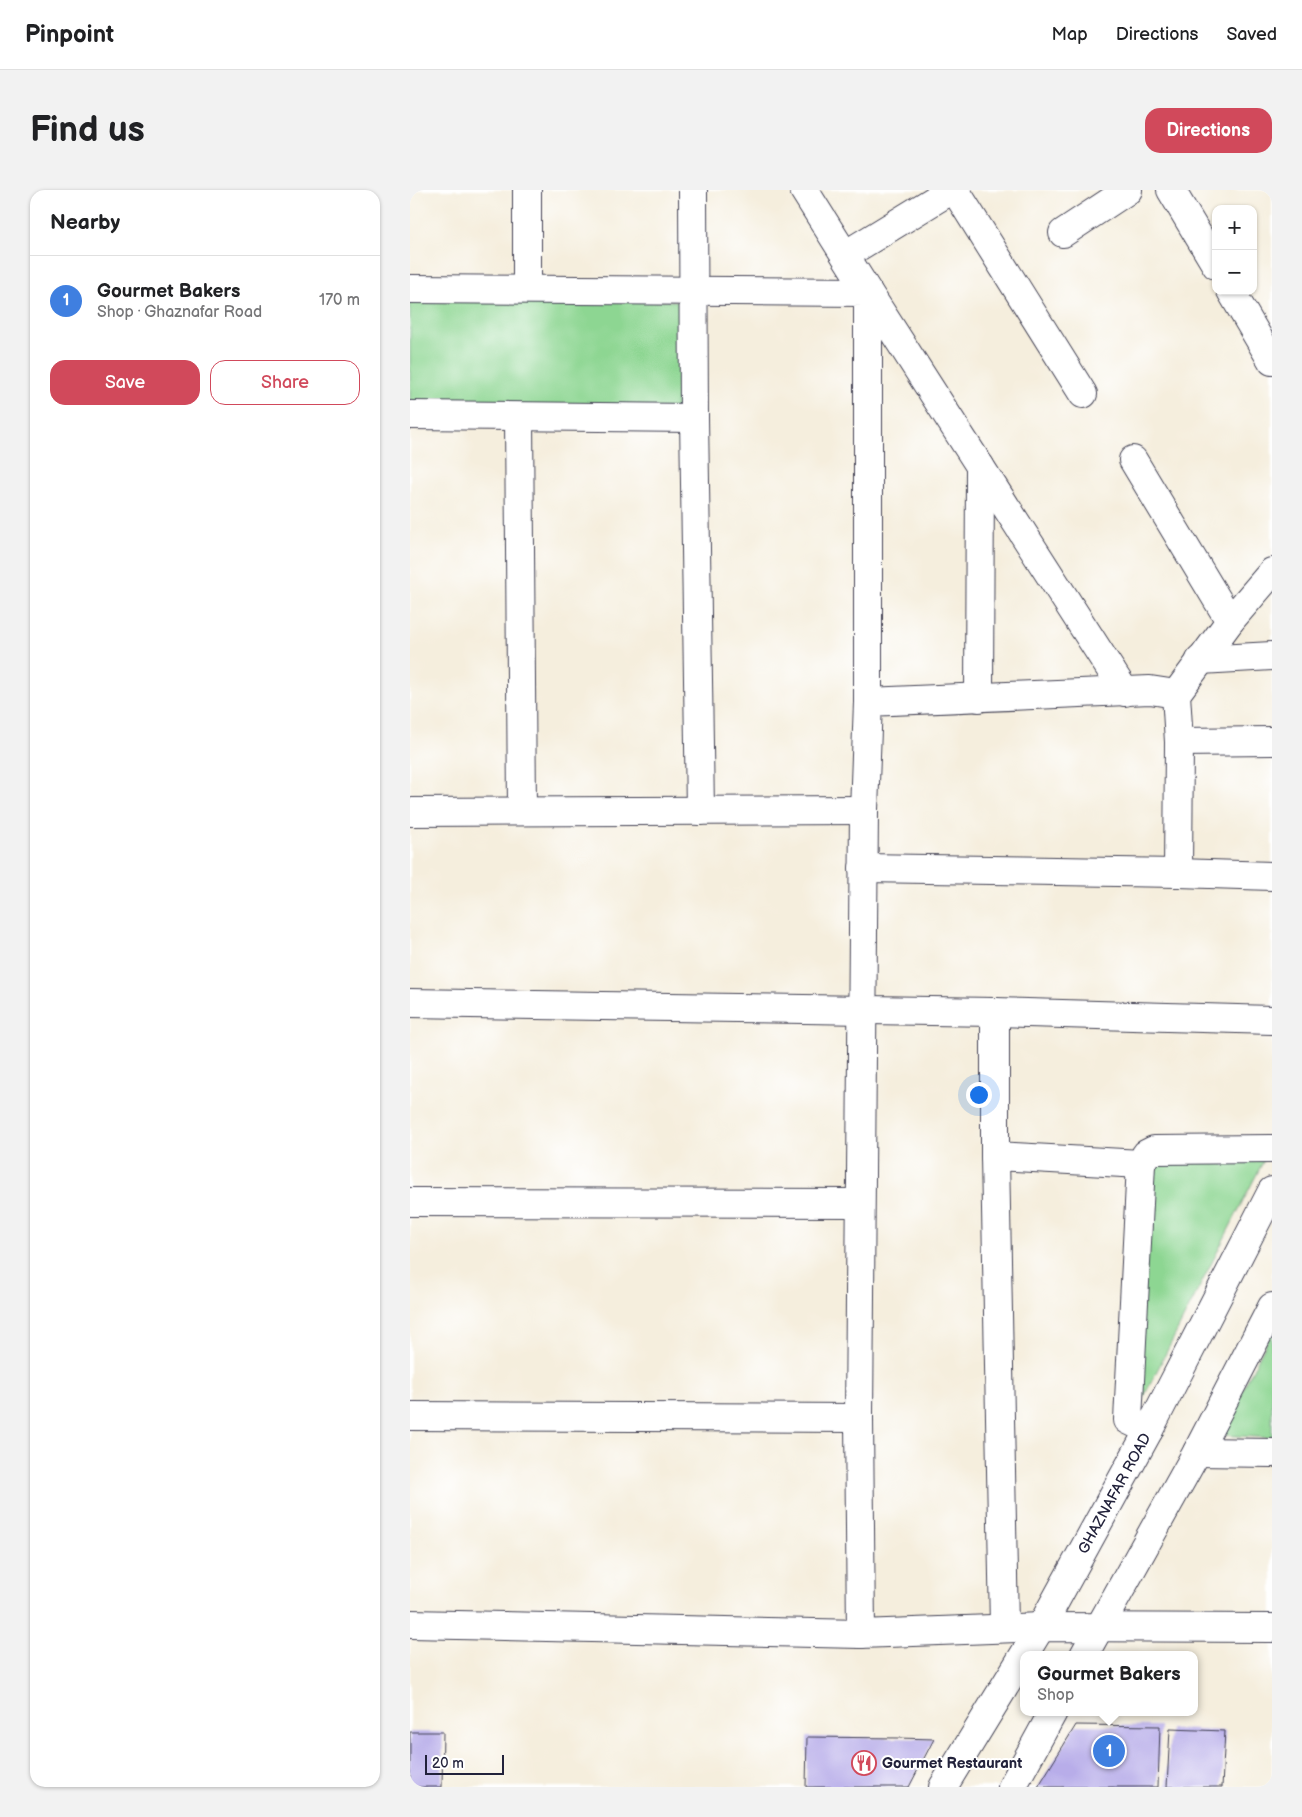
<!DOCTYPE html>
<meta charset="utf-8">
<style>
body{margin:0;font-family:"Balsamiq Sans",sans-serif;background:#f2f2f2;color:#202124}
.controls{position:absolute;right:15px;top:15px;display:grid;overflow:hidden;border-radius:10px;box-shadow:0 1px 4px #0004}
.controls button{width:45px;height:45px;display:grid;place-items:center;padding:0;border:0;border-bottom:1px solid #e0e0e0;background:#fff;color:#202124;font:25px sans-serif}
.scale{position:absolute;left:15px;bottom:12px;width:79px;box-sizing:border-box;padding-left:5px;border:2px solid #22223b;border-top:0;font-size:14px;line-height:18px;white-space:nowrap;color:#22223b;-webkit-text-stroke:4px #fff;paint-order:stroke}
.you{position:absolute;left:568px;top:904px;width:18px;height:18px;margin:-12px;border:4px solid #fff;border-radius:50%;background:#1a73e8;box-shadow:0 0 0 8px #1a73e833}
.badge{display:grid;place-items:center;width:32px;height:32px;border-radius:50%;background:#d1495b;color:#fff;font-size:16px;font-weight:700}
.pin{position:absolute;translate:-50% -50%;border:2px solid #fff;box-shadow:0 1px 5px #0006}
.popup{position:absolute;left:610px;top:1461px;width:178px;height:65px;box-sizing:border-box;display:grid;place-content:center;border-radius:10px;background:#fff;filter:drop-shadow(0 1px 4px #0005);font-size:16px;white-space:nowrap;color:#757577}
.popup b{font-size:19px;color:#202124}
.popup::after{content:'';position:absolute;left:50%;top:100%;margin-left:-10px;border:10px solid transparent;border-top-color:#fff}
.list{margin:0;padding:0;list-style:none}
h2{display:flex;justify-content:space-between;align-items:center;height:65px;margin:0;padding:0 20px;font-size:21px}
h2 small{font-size:16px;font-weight:400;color:#757577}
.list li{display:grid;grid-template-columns:32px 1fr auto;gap:15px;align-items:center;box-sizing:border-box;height:90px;padding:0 20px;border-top:1px solid #e0e0e0}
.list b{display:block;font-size:19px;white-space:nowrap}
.list p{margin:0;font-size:16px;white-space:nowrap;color:#757577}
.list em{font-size:16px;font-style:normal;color:#757577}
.actions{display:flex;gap:10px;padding:15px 20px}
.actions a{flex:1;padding:11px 0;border:1px solid #d1495b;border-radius:15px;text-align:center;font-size:18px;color:#d1495b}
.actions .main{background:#d1495b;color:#fff}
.map{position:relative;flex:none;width:862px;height:1597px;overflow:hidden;border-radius:15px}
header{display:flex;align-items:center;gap:30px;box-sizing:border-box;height:70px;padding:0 25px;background:#fff;border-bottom:1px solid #e0e0e0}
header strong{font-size:24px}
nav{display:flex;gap:28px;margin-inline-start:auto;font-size:18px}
.intro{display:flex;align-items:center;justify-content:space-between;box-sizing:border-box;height:120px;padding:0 30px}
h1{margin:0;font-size:35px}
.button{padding:12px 22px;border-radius:15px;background:#d1495b;color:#fff;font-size:18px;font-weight:700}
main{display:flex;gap:30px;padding:0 30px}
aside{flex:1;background:#fff;border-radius:15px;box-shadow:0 1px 4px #0004}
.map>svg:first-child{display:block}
</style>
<header>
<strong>Pinpoint</strong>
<nav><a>Map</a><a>Directions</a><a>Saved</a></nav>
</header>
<div class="intro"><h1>Find us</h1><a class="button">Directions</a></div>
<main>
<aside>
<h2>Nearby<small></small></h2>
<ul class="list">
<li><span class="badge" style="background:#3f7fe0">1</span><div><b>Gourmet Bakers</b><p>Shop · Ghaznafar Road</p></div><em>170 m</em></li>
</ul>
<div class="actions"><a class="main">Save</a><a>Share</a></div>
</aside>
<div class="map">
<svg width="862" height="1597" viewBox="0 0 862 1597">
<rect width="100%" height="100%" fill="#fff"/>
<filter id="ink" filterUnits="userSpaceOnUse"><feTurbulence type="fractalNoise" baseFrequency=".02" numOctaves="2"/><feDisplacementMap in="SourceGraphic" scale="10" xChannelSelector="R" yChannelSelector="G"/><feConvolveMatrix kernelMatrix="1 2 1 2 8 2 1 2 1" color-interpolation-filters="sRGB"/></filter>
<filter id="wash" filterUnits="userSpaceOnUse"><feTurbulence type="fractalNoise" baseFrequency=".0096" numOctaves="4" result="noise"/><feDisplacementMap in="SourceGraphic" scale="20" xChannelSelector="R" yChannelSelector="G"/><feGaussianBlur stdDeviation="1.12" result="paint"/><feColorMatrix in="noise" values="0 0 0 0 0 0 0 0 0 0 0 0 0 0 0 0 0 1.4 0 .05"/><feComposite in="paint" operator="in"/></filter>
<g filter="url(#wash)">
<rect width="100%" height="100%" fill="#f5eedd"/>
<path fill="#8dd692" stroke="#587c66" d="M0 110 274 111V220L0 218Z
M857 964 723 1228 743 968Z
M862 1141V1248L810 1245Z"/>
<g id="blocks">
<path fill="#b8ade9" d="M666 1535 750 1536 748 1597H628Z
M760 1539 815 1541 812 1597H757Z
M0 1542H33L32 1597H0Z
M397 1547 488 1548 524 1549 499 1597H396Z"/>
</g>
</g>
<g filter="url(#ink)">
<use href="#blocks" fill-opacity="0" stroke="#424153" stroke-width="1"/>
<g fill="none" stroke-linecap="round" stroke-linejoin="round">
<defs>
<g id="minor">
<path d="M117 0V99"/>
<path d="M394 0 458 102 715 502"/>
<path d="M545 0 673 204"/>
<path d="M761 0 806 75"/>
<path d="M653 43 718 0"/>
<path d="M435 65 541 0"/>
<path d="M0 99 458 102V512L454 620 449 1228 451 1444"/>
<path d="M821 101 862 171"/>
<path d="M0 225 284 228 283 0"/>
<path d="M109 227 112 621"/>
<path d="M284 228 290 621"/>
<path d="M723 270 820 431"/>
<path d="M790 470 862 466"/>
<path d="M569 508 570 276"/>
<path d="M458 512 740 500 766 504"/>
<path d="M769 552 862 551"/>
<path d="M0 622 454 620"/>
<path d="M453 678 768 683 862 686"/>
<path d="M768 683 769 552 766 504 820 431 862 382"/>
<path d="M0 813 585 822 862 830"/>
<path d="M585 822V966L594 1437"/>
<path d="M585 966 731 974"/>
<path d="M0 1012 450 1013"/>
<path d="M0 1226 449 1228"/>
<path d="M739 1240 718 1230 731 974 736 964 744 960 862 959"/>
<path d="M787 1262 862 1263"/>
<path d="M0 1434 451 1444 631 1437 862 1438"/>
<path d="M674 1465 787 1262 862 1117"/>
<path id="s1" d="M533 1597 631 1437 739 1240 862 1001"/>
<path d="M602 1597 643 1522"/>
</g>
</defs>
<use href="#minor" stroke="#424153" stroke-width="30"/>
<use href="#minor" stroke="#fff" stroke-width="28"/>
</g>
</g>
<defs>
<symbol id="restaurant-ring" viewBox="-11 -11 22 22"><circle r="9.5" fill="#fff" stroke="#d1495b" stroke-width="1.5"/><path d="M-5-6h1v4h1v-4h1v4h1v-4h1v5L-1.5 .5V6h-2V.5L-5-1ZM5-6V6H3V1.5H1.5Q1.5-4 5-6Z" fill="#d1495b"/></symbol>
</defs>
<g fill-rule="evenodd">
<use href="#restaurant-ring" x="440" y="1559" width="28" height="28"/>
</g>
<g text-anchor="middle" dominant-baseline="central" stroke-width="4" stroke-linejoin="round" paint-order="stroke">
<g font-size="15" fill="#22223b" stroke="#fff">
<text stroke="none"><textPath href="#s1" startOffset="340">GHAZNAFAR ROAD</textPath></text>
</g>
<g font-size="15" font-weight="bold" fill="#22223b" stroke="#fff" text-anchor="start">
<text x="472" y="1573">Gourmet Restaurant</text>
</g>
</g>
</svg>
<div class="controls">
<button>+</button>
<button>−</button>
</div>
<div class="scale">20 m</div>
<div class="you"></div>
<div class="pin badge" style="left:699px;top:1561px;background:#3f7fe0">1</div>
<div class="popup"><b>Gourmet Bakers</b>Shop</div>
</div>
</main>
